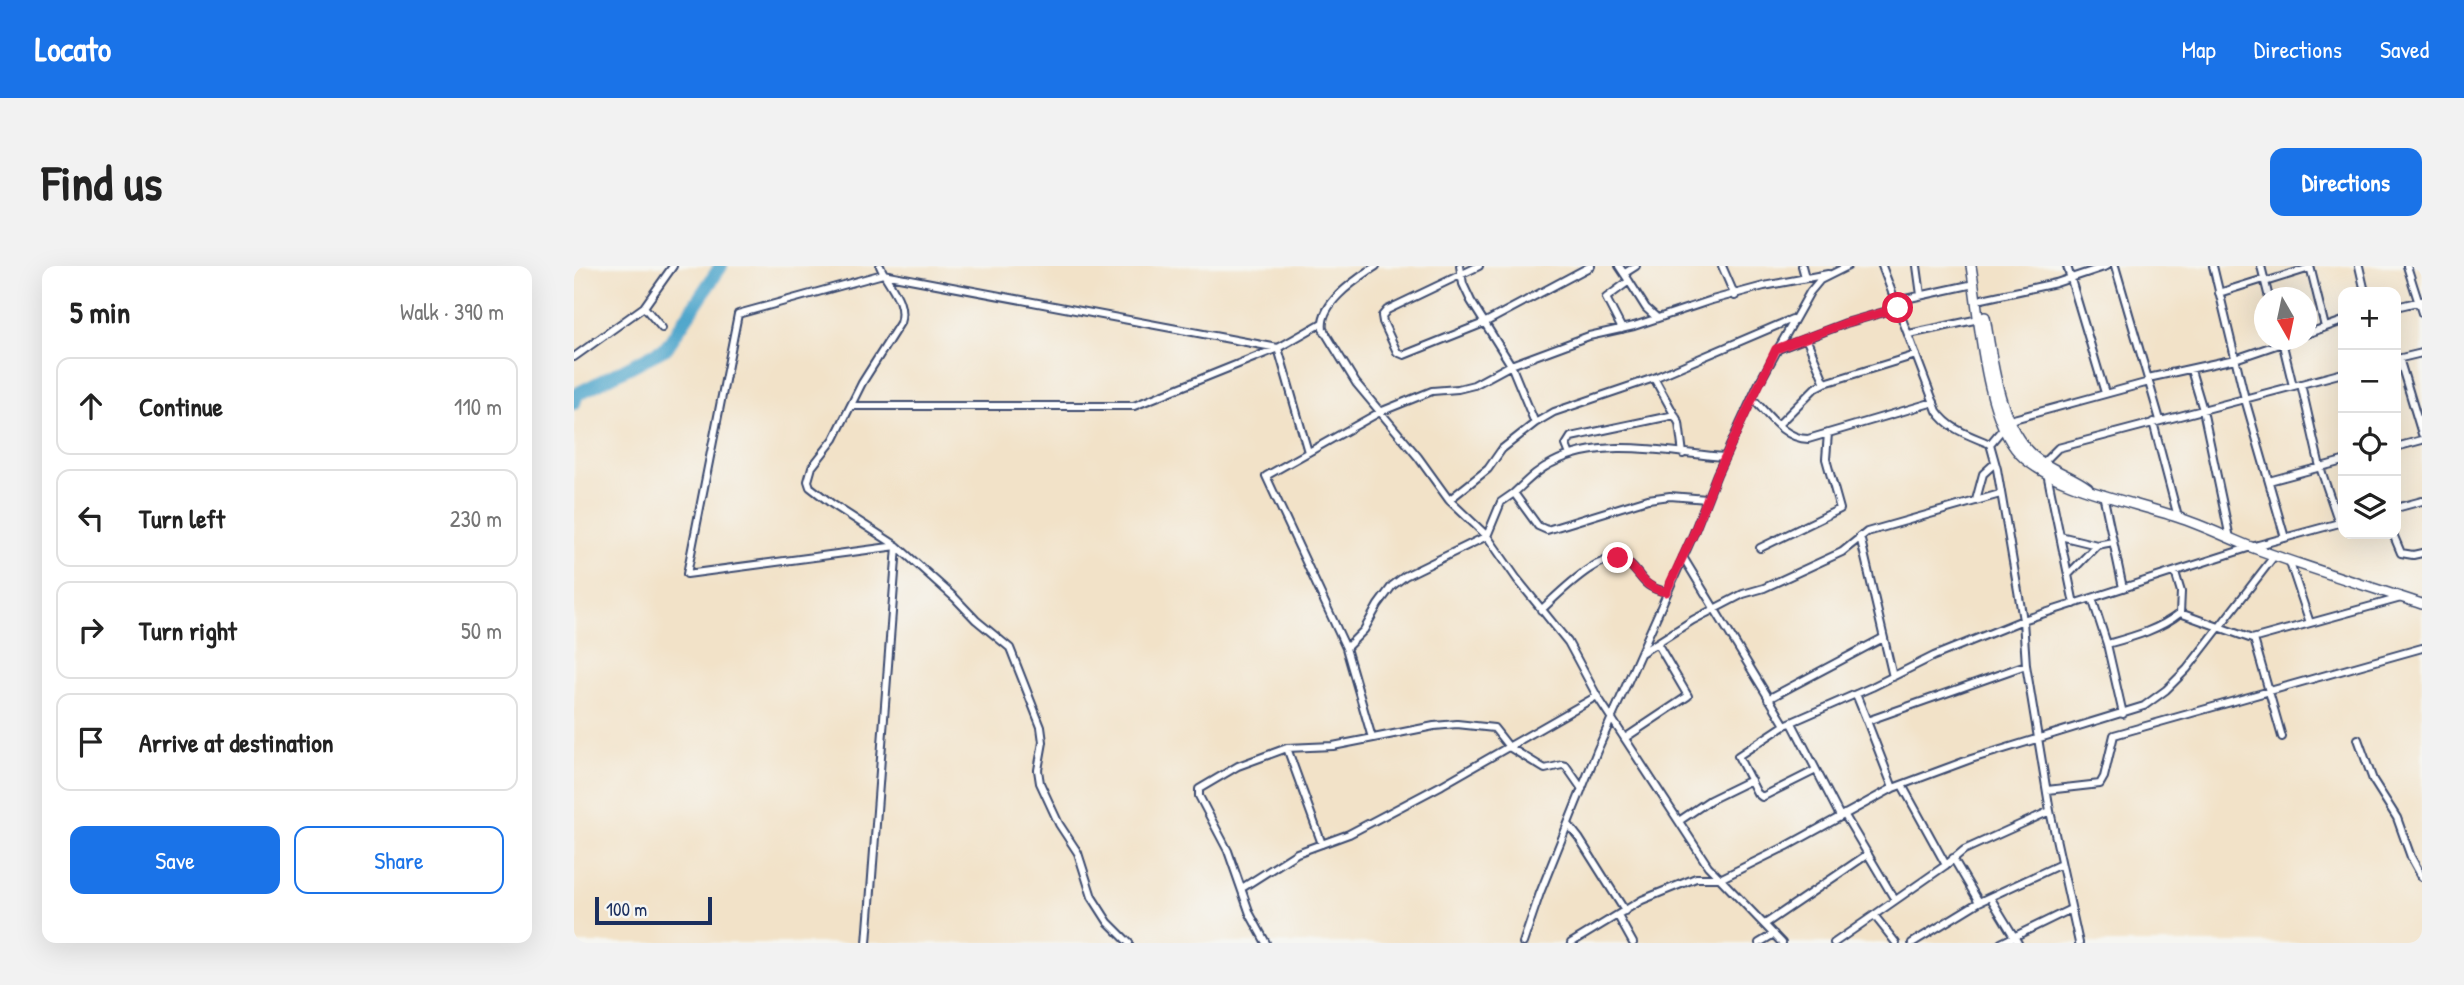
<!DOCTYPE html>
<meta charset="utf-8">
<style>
body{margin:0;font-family:"Patrick Hand",sans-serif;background:#f2f2f2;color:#222}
.controls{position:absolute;right:21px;top:21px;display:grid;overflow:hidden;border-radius:14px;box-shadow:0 7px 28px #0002}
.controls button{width:63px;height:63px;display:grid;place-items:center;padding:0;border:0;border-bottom:2px solid #e0e0e0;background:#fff;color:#222;font:35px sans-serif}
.compass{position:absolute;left:1680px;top:21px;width:63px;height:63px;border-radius:50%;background:#fff;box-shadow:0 7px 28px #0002;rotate:171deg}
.scale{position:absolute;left:21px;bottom:18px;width:117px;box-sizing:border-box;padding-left:7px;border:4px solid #1b2f5e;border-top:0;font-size:19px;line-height:24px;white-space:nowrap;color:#1b2f5e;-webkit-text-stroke:5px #f6f6f2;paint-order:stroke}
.stop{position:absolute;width:21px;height:21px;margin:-16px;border:5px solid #e11d48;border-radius:50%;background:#fff}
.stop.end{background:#e11d48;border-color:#fff;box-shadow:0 2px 7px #0008}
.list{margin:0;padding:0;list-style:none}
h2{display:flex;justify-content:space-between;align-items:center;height:91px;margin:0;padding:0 28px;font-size:30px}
h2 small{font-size:23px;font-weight:400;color:#767676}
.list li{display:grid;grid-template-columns:46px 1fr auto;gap:21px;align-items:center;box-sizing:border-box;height:98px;margin:0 14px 14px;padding:0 14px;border:2px solid #e0e0e0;border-radius:14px}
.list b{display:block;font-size:26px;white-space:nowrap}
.list em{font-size:23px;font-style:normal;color:#767676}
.actions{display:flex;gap:14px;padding:21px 28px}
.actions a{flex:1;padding:16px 0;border:2px solid #1a73e8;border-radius:14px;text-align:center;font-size:24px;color:#1a73e8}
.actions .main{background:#1a73e8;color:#fff}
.icon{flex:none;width:38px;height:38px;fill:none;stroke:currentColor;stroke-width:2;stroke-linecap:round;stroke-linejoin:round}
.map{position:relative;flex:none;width:1848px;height:677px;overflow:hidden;border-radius:14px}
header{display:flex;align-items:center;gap:42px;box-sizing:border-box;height:98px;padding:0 35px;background:#1a73e8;color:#fff}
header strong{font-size:33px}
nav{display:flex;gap:38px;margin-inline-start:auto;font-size:24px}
.intro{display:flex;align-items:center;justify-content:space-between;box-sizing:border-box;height:168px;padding:0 42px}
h1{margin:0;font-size:49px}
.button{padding:18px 32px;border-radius:14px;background:#1a73e8;color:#fff;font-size:24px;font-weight:700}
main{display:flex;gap:42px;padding:0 42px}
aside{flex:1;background:#fff;border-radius:14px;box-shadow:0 7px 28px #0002}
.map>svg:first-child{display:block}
</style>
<header>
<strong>Locato</strong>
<nav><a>Map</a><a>Directions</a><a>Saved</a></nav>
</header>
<div class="intro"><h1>Find us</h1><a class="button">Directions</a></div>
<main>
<aside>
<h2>5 min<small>Walk · 390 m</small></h2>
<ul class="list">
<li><svg class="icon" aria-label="ahead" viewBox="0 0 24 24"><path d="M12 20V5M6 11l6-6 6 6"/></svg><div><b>Continue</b></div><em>110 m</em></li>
<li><svg class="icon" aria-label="left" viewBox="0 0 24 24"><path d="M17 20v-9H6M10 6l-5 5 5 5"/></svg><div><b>Turn left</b></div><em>230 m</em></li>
<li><svg class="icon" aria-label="right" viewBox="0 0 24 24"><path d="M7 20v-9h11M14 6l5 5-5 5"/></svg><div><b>Turn right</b></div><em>50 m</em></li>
<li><svg class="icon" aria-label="arrive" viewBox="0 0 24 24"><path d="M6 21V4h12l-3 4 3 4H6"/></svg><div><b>Arrive at destination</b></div></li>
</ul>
<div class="actions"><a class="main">Save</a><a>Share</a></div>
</aside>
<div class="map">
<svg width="1848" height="677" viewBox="0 0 1848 677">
<rect width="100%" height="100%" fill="#f6f6f2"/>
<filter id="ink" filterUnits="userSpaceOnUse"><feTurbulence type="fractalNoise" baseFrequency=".0143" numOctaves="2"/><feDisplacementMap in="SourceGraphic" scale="14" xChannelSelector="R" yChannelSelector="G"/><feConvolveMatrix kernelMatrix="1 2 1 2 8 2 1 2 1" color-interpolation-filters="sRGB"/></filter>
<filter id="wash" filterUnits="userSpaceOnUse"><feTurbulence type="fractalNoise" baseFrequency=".00686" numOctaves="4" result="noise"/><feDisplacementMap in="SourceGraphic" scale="28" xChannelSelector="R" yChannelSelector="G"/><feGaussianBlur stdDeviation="1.57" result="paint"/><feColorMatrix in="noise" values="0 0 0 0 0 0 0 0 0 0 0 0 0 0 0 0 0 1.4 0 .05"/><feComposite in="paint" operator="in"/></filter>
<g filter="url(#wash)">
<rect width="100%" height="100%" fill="#f2e2c8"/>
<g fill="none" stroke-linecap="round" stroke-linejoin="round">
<path stroke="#4ea5cb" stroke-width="14" d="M0 137 3 128 92 82 147 0"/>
</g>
</g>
<g filter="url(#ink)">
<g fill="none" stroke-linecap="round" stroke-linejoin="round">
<defs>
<path id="minor" d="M306 0C314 19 333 35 326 57L288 117 260 173 238 201 234 215 236 221 258 238 323 280 381 332 402 354 436 382 467 461 469 476 464 504 466 517 485 558 504 587 518 631 534 656 555 677
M802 0C783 13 745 37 749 63L782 117 844 191 875 234 913 270 943 313 994 376 1023 430 1134 600 1208 677
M886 0 889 18 897 35 937 99 961 157
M905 0 813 44 808 50 809 56 823 86 830 89 910 57 1017 0
M1045 0 1055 15 1032 32 1048 63
M1148 0 1161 30
M1228 0 1231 11
M1308 0 1363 145C1376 164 1395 169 1416 178L1436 154 1575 116
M1343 0 1347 29
M1493 0 1531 127
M1541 0 1586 154
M1639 0 1671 133 1711 272
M1687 0 1695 32
M1736 0 1751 61
M1785 0 1791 26
M1833 0 1848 47
M1051 7 1062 0
M1055 15 1072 42 1082 51
M1691 16 1736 2
M1645 27 1690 13
M1408 33 1482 17 1533 0
M1322 35 1400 18
M1822 41 1847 35
M88 62 70 41 99 0
M1335 68 1405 53
M1732 68 1769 55
M1232 72 1251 117
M1708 75 1719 120
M1204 83 1272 57 1324 42
M0 91 70 41
M1825 92 1848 168
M1823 93 1848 87
M1617 104 1629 144 1656 272
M1080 112 1105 157 1109 188
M1574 112 1661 93 1717 74
M1727 118 1746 201 1765 257
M1178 132C1194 148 1210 173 1234 173L1360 136
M277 140H560L704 82 748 57
M1579 156 1604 251
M1204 159 1241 122 1251 117 1342 89
M1416 178 1423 203 1449 354 1452 399 1476 545 1505 677
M1822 181 1848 174
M996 189 992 179 997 171 1101 149
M1469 197 1484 182 1769 107
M1473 207 1500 338
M1695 215 1769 195
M940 227C952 216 963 204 978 197 1029 170 1096 187 1151 191
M1529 228 1549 322
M875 234 914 203 928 183 961 157 980 146 1080 112 1218 53
M1402 234 1409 208 1421 197
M1822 242 1848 235
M1819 268 1827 287 1839 289 1848 287
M1286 270 1319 411
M1486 270 1523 279 1539 276
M1186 282 1266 243 1252 193 1254 167
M1109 291 1211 459
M1715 294 1736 357
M1494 309 1523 279
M1518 332 1533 378 1549 448
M967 344C983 330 1032 277 1054 297 1071 312 1066 320 1092 326
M1606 347 1678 373 1827 332
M1680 373 1708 471
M1533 378C1558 371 1585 364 1606 347L1607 326 1601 306
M772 382 790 364 804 339 818 320 831 310 913 270 927 236 940 227 964 260 973 264 1074 233 1096 230 1133 233
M1067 387 1119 354 1169 328 1190 322 1268 286 1293 266 1426 228
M1282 428 1293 455 1452 399
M1194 433 1309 372
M1293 455 1319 522
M1218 457 1266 550
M798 472 772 382 692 210 806 146 858 125 884 123 900 119 937 99 1015 70 1060 60 1138 34 1190 20 1254 8
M1051 472 1114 430 1083 377
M1784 473 1799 514 1823 552 1837 591 1848 611
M713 482 748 578
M1242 504 1188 531 1183 527 1164 490 1211 459 1298 421 1360 390 1449 354 1677 281 1769 256
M1328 519 1372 599
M1473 524 1526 518 1530 511 1540 469 1848 382
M1270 548 1321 634
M1105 555 1136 534 1177 514
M994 558 1005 572 1051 645
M1379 592 1405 636
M668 622 723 587 775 568 868 519 1023 430
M1416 631 1444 677
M1300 649 1322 677
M1044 650 1059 677
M1191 658 1294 588
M293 677 323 280 113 308 164 48 309 8 704 82 734 186
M692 677 676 648 654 585 625 530V523L664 500 713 482 759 480 860 460 883 458 920 462 935 481 971 503 988 499 992 500 1008 523
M949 677 966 627 1023 485 1119 269 1143 208 1185 117 1236 26 1246 14 1274 0
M997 677 1068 634 1122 612H1148L1213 580 1319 522 1397 493 1570 440 1592 424 1613 403 1701 289
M1185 677 1200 668
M1260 677 1372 599 1390 584 1476 545
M1338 677 1405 636 1487 598
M1427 677 1497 643"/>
<path id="secondary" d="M1397 0C1406 52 1410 149 1446 188 1476 221 1560 236 1603 251 1628 259 1652 271 1677 281 1733 302 1791 319 1848 338
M1411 51C1418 93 1425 159 1458 189 1475 204 1497 209 1514 222"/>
</defs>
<use href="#minor" stroke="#3b4a6e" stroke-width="10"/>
<use href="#secondary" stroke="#3b4a6e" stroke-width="12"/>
<use href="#minor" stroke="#fff" stroke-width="6"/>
<use href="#secondary" stroke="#fff" stroke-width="9"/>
</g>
</g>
<g fill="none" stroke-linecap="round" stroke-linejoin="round" filter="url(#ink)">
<path stroke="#e11d48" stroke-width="9" d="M1044 292C1066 300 1063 320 1092 326L1119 269 1143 208 1202 83 1272 57 1324 42"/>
</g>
</svg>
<div class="controls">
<button>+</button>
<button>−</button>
<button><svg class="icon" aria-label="locate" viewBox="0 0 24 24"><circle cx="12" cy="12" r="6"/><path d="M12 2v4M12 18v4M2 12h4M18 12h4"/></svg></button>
<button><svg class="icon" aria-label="layers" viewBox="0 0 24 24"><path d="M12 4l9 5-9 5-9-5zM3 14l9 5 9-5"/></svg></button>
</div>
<svg class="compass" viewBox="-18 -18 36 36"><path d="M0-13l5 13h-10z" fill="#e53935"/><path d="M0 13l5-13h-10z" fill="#767676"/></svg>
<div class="scale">100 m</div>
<div class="stop" style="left:1324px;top:42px"></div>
<div class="stop end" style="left:1044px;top:292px"></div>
</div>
</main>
